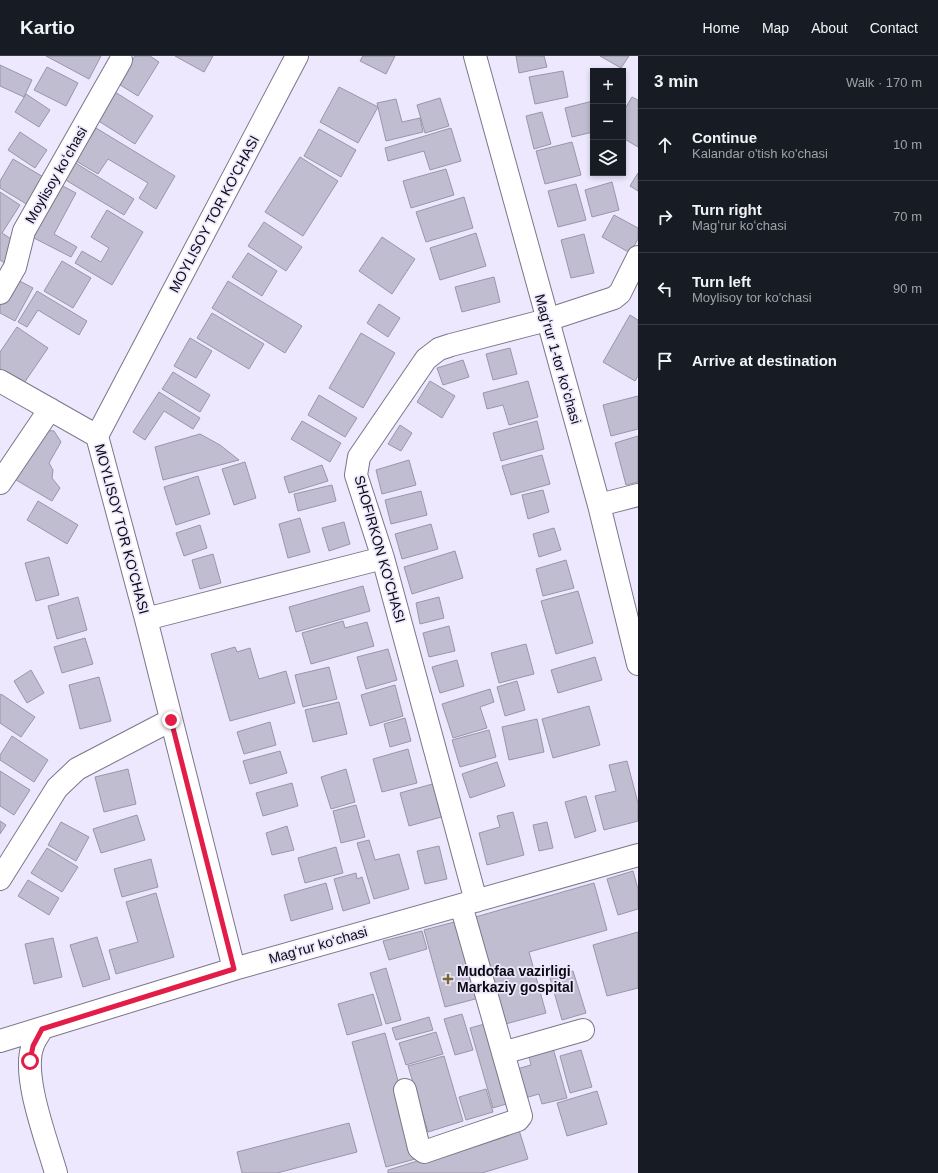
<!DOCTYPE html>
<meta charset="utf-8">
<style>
body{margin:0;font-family:Helvetica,sans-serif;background:#20242c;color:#f1f3f6}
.controls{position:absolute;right:12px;top:12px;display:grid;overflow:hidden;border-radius:0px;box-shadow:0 2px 6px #0003}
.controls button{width:36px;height:36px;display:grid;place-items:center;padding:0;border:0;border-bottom:1px solid #363941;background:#171b24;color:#f1f3f6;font:20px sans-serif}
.stop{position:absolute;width:12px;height:12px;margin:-9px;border:3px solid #e11d48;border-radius:50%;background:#fff}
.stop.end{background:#e11d48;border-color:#fff;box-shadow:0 1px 4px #0008}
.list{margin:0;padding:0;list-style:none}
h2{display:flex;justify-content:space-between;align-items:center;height:52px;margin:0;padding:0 16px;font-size:17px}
h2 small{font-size:13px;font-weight:400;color:#9ea1a6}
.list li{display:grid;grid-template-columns:26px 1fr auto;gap:12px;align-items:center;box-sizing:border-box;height:72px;padding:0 16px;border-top:1px solid #363941}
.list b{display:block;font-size:15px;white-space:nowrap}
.list p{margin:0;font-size:13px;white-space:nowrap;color:#9ea1a6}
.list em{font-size:13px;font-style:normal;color:#9ea1a6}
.icon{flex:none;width:22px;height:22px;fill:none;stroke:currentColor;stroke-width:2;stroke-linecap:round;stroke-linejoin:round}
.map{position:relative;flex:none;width:638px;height:1117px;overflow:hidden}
header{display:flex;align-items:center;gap:24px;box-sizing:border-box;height:56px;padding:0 20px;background:#171b24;border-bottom:1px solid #363941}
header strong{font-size:19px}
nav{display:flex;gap:22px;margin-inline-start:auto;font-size:14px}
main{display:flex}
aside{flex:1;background:#171b24}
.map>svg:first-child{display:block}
</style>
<header>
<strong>Kartio</strong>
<nav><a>Home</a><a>Map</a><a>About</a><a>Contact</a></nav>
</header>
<main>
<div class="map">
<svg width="638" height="1117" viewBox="0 0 638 1117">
<rect width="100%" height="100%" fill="#ede8fd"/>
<path fill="#c1bdd1" stroke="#9a95a8" d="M46 0H101L89 23Z
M135 0H150L159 6 138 40 117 27Z
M175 0H213L204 16Z
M363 0H395L386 18 360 5Z
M516 0H544L547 11 519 17Z
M600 0H629L621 12Z
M0 9 32 24 24 41 0 30Z
M47 11 78 27 66 50 34 34Z
M563 15 568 41 535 48 529 21Z
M339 31 378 51 358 87 320 66Z
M115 36 153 60 135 88 97 64Z
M26 38 50 54 39 71 15 56Z
M632 41 638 44V91L623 82V56Z
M440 42 449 70 425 77 417 49Z
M396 43 402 66 420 62 423 76 386 85 377 47Z
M593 45V76L572 81 565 52Z
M542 56 551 88 534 93 526 60Z
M96 72 175 120 156 153 139 142 148 127 108 103 98 118 76 105Z
M451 72 461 105 430 114 424 95 388 105 385 92Z
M319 73 356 94 341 121 304 100Z
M20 76 47 94 35 112 8 94Z
M572 86 581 119 545 128 536 95Z
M300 101 338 125 303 180 265 156Z
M13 103 45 122 28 149 0 132V125Z
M74 106 134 143 124 159 64 123Z
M446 113 454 139 411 152 403 125Z
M638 117V135L630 130Z
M612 126 619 154 592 161 585 134Z
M576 128 586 164 558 171 548 135Z
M61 129 76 137 54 178 77 191 71 201 32 181Z
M0 136 20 149 2 177 19 188 6 208 0 204Z
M464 141 473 172 426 186 416 156Z
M107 154 143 176 112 229 75 207 82 195 101 206 109 192 91 181Z
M614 159 638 172V183L630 197 602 181Z
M264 166 302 191 286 215 248 190Z
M476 177 486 210 440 224 430 192Z
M584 178 594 217 571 222 561 184Z
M382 181 415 203 392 238 359 215Z
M248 197 277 215 262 240 232 221Z
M62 205 91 222 73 252 44 235Z
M494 221 500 246 462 256 455 231Z
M14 222 33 232 15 265 0 257V249Z
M228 225 302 270 285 297 212 252Z
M37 235 87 265 79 279 38 254 27 271 18 266Z
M379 248 400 262 388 281 367 267Z
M212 257 264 288 249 313 197 282Z
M630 259 638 264V320L635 325 603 306Z
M17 271 48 292 20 333 0 319V296Z
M361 277 395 297 363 352 329 332Z
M190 282 212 295 196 322 174 310Z
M510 292 517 318 493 324 486 298Z
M463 304 469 321 443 329 437 312Z
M173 316 210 339 200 356 162 333Z
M430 325 455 340 442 362 417 346Z
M528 325 538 361 509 369 503 349 487 353 483 337Z
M159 336 200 362 193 373 164 355 145 384 133 376Z
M319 339 357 362 345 381 308 359Z
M638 340V373L611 380 603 349Z
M302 365 341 387 330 406 291 383Z
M537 365 544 393 501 405 493 377Z
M400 369 412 377 401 395 388 388Z
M40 374 54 375 61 386 49 407 53 414 52 422 60 432 52 445 11 421Z
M200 378 220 389 239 404 163 424 155 391Z
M638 380V426L626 429 615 387Z
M542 399 550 428 511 439 502 410Z
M409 404 416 429 382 438 376 414Z
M245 406 256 442 234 449 222 413Z
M322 409 328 425 289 437 284 421Z
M198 420 210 458 176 469 164 431Z
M332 429 336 445 298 455 294 438Z
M543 434 549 456 528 463 522 439Z
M421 435 427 459 391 468 385 444Z
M38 445 78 469 67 488 27 464Z
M300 462 310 496 288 502 279 468Z
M344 466 350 488 329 495 322 472Z
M431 468 438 493 402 503 395 478Z
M200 469 207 492 184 500 176 477Z
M554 472 561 494 539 501 533 478Z
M455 495 463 522 412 538 404 511Z
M213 498 221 527 200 533 192 504Z
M49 501 59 539 36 545 25 507Z
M566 504 574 532 543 540 536 513Z
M363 530 370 555 296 576 289 551Z
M578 535 593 587 556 598 541 545Z
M78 541 87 574 57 583 48 550Z
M439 541 444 562 420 568 416 547Z
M343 565 345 572 367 566 374 590 311 608 302 577Z
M449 570 455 595 429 601 423 577Z
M85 582 93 608 62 617 54 591Z
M526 588 534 618 499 627 491 597Z
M235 591 237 596 250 592 259 623 286 615 295 647 230 665 211 598Z
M388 593 397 624 366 633 357 601Z
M595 601 602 624 558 637 551 614Z
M457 604 464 630 440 637 432 611Z
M329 611 337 643 303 651 295 619Z
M31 614 44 637 27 647 14 625Z
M99 621 111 665 80 673 69 629Z
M517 625 525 654 505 660 497 631Z
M395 629 403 660 370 670 361 639Z
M490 633 494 646 480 651 487 672 453 682 442 648Z
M1 638 35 661 21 681 0 667V640Z
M339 646 347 678 313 686 305 654Z
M589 650 600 689 553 702 542 663Z
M405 662 411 685 390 691 384 668Z
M537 663 544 696 509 704 502 671Z
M270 666 276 689 244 698 237 676Z
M489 674 496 701 460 711 452 684Z
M12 680 48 704 34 726 0 704V699Z
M408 693 417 727 382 736 373 703Z
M280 695 287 717 250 728 243 705Z
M627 705 638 747V765L604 774 595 740 616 735 609 709Z
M497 706 505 730 470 742 462 718Z
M128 713 136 748 104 756 95 721Z
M346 713 355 746 331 753 321 721Z
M0 715 30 734 14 759 0 750Z
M292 727 298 750 263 760 256 737Z
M436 727 445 760 409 770 400 737Z
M586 740 596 775 575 782 565 746Z
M356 749 365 781 341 787 333 755Z
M513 756 524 799 487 809 479 777 500 771 497 760Z
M137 759 145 784 101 797 93 773Z
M0 765 6 769 0 778Z
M61 766 89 781 76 805 48 789Z
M547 766 553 792 539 795 533 769Z
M287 770 294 794 272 799 266 777Z
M369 784 375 804 399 798 409 833 374 843 357 787Z
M439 790 447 823 425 828 417 795Z
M336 791 343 817 305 827 298 802Z
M47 792 78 811 62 836 31 817Z
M151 803 158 831 122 841 114 813Z
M633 815 638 833V853L618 859 607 823Z
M356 817 357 823 362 821 370 847 343 855 334 823Z
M28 824 59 842 49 859 18 840Z
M326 827 333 853 291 865 284 839Z
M594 827 607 874 529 896 546 957 502 969 472 862Z
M156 837 174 901 116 918 109 894 138 886 126 846Z
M458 865 479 942 445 951 424 874Z
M422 875 427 893 389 904 383 885Z
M638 876V932L607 940 593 889Z
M97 881 110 923 83 931 70 889Z
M53 882 62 921 34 928 25 888Z
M386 912 401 964 386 968 370 917Z
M573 915 586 957 562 964 550 922Z
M373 938 382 969 347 979 338 948Z
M462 958 473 994 455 999 444 963Z
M429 961 433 974 396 984 392 972Z
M492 966 516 1045 493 1052 470 972Z
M436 976 443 998 406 1009 399 987Z
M385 977 419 1102 386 1111 352 986Z
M551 985 567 1042 542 1048 539 1038 525 1042 517 1013 531 1009 527 992Z
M581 994 592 1031 570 1037 560 1000Z
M444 1000 463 1065 428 1076 408 1010Z
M486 1033 493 1056 466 1064 459 1041Z
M597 1035 607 1068 567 1080 557 1047Z
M349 1067 357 1096 277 1117H242L237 1096Z
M519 1074 528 1103 482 1117H388V1114Z"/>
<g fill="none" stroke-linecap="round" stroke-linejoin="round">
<defs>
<path id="minor" d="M475 0 599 449 638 608
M0 237 15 211 24 175 121 4
M0 325 97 380
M0 427 50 353
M599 449 638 439
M146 563 383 502
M0 823 57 732 77 713 171 664
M476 845 383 502 356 419 359 401 426 303 439 293 451 289 547 264 614 242 620 237 638 201
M234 913 146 563 97 380 297 0
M42 973C39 978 35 983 33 989 21 1019 47 1085 56 1117
M0 985 234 913 638 799
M503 997 583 974
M405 1034 419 1092 424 1096 518 1064 521 1060 461 849"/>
</defs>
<use href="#minor" stroke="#7b7689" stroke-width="24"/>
<use href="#minor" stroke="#fff" stroke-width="22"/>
</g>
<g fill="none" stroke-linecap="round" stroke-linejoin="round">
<path stroke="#e11d48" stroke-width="5" d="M30 1005 33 990 42 973 234 913 171 664"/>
</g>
<path fill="#7a6534" stroke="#ede8fd" stroke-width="1.5" d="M446 917h4v4h4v4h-4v4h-4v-4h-4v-4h4z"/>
<g text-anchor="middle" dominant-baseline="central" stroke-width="3.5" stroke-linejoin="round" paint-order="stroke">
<g font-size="14" fill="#0c0a11" stroke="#ede8fd">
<text transform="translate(56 119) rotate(-60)">Moylisoy koʻchasi</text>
<text transform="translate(214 158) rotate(-62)">MOYLISOY TOR KO'CHASI</text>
<text transform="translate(558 303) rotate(74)">Magʻrur 1-tor koʻchasi</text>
<text transform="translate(122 473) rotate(75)">MOYLISOY TOR KO'CHASI</text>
<text transform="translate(380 493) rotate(74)">SHOFIRKON KO'CHASI</text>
<text transform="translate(318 889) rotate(-16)">Magʻrur koʻchasi</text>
</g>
<g font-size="14" font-weight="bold" fill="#0c0a11" stroke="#ede8fd" text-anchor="start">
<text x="457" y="915">Mudofaa vazirligi<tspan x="457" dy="16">Markaziy gospital</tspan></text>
</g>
</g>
</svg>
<div class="controls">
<button>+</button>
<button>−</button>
<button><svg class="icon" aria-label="layers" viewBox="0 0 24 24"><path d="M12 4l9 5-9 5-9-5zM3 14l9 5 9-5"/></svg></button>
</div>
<div class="stop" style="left:30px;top:1005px"></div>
<div class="stop end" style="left:171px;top:664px"></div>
</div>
<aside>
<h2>3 min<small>Walk · 170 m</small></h2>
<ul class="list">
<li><svg class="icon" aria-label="ahead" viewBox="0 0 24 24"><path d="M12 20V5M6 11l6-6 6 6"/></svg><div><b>Continue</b><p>Kalandar o'tish ko'chasi</p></div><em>10 m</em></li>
<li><svg class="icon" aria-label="right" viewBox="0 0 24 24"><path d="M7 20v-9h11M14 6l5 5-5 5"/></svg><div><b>Turn right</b><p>Magʻrur koʻchasi</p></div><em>70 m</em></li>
<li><svg class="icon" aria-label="left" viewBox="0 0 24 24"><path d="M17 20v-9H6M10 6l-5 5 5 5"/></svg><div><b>Turn left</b><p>Moylisoy tor ko'chasi</p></div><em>90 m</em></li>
<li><svg class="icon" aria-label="arrive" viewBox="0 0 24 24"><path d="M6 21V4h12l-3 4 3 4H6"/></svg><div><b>Arrive at destination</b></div></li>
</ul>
</aside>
</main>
